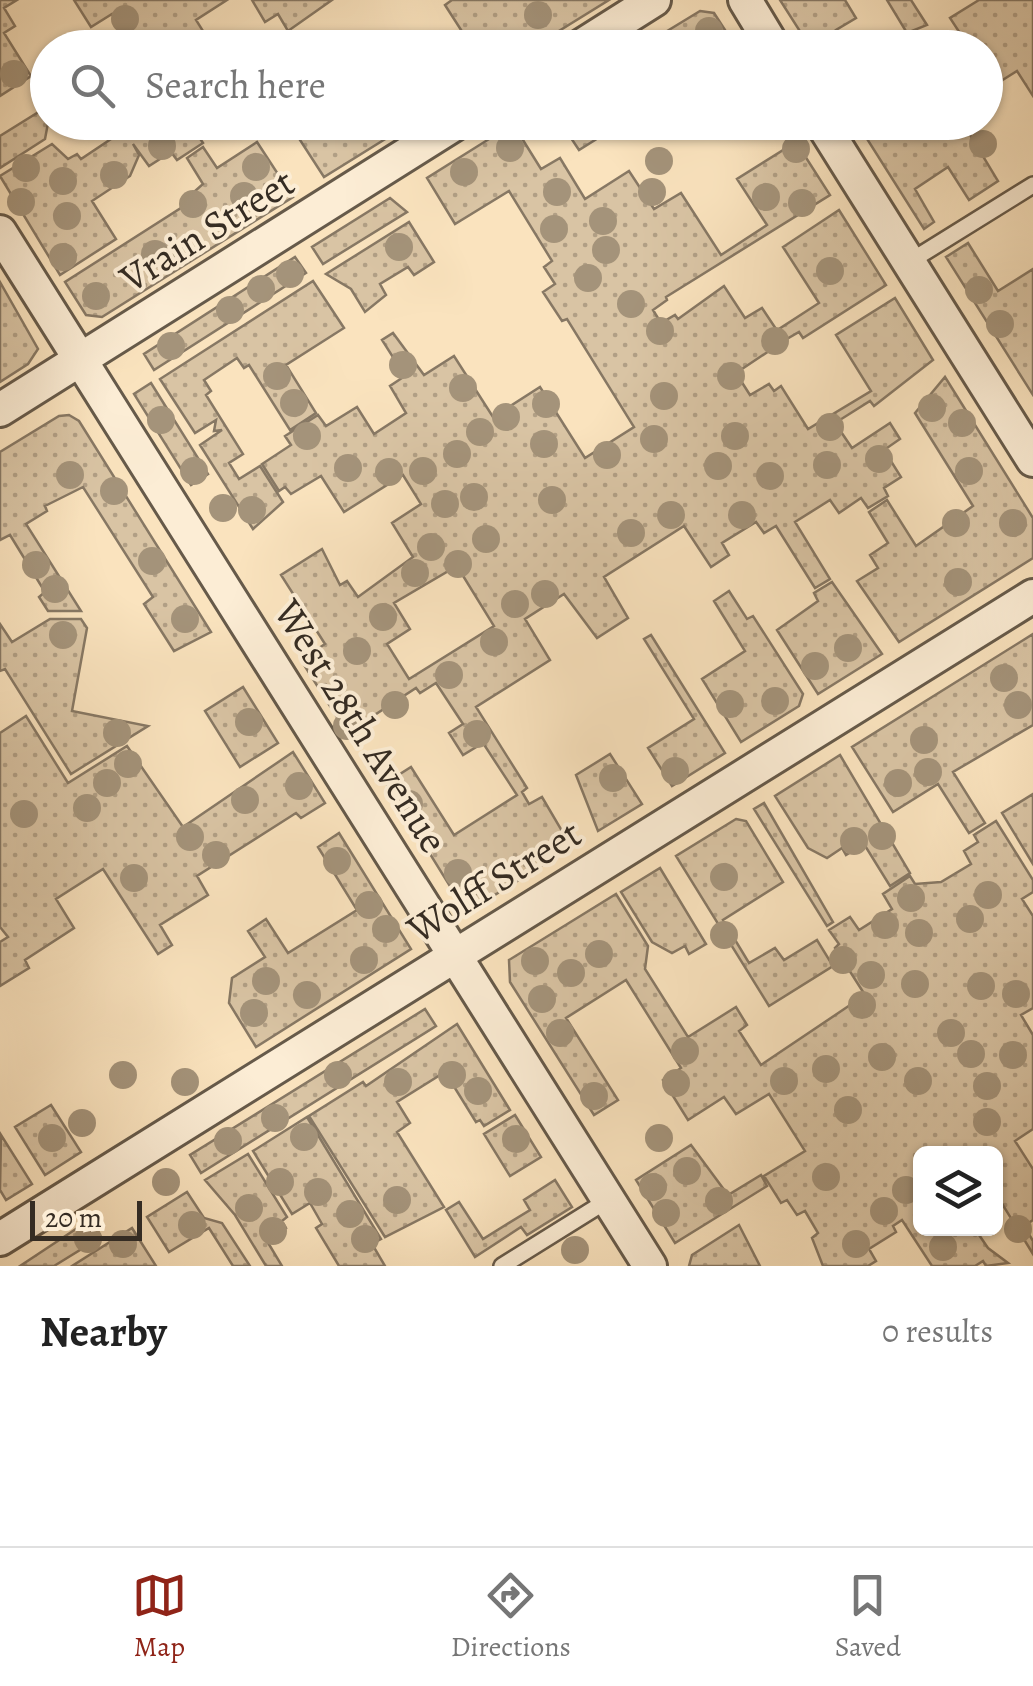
<!DOCTYPE html>
<style>
body{margin:0;font-family:Alegreya,serif;background:#f6f6f6;color:#222}
.controls{position:absolute;right:30px;bottom:30px;display:grid;overflow:hidden;border-radius:15px;box-shadow:0 2px 8px #0004}
.controls button{width:90px;height:90px;display:grid;place-items:center;padding:0;border:0;border-bottom:2px solid #e0e0e0;background:#fff;color:#222;font:50px sans-serif}
.scale{position:absolute;left:30px;bottom:25px;width:112px;box-sizing:border-box;padding-left:10px;border:5px solid #352c23;border-top:0;font-size:28px;line-height:35px;white-space:nowrap;color:#352c23;-webkit-text-stroke:8px #fcedd5;paint-order:stroke}
.list{margin:0;padding:0;list-style:none}
h2{display:flex;justify-content:space-between;align-items:center;height:130px;margin:0;padding:0 40px;font-size:42px}
h2 small{font-size:32px;font-weight:400;color:#767676}
.icon{flex:none;width:55px;height:55px;fill:none;stroke:currentColor;stroke-width:2;stroke-linecap:round;stroke-linejoin:round}
.map{position:relative;flex:none;width:1033px;height:1266px;overflow:hidden}
.search{position:absolute;background:#fff;box-shadow:0 2px 8px #0004;left:30px;right:30px;top:30px;height:110px;display:flex;align-items:center;gap:25px;box-sizing:border-box;padding:0 35px;border-radius:55px;color:#767676;font-size:38px}
.sheet{height:280px;background:#fff}
nav{display:flex;justify-content:space-around;align-items:center;box-sizing:border-box;height:140px;border-top:2px solid #e0e0e0;background:#fff;font-size:28px;color:#767676}
nav a{display:grid;justify-items:center;gap:5px}
nav .on{color:#8f2418}
.map>svg:first-child{display:block}
</style>
<div class="map">
<svg width="1033" height="1266" viewBox="0 0 1033 1266">
<defs>
<pattern id="grass-dots" width="8" height="8" patternUnits="userSpaceOnUse" patternTransform="scale(2.5)"><rect width="8" height="8" fill="#d9c4a4"/><path d="M2 2h.1M6 6h.1" fill="none" stroke="#b19f85" stroke-width="1.8" stroke-linecap="round"/></pattern>
</defs>
<rect width="100%" height="100%" fill="#fae3be"/>
<filter id="stains"><feTurbulence type="fractalNoise" baseFrequency=".002" numOctaves="4"/><feColorMatrix values="0 0 0 0 .2 0 0 0 0 .09 0 0 0 0 .02 0 0 0 .5 -.17"/></filter>
<radialGradient id="worn" r=".72"><stop offset=".6" stop-color="#630" stop-opacity="0"/><stop offset="1" stop-color="#630" stop-opacity=".3"/></radialGradient>
<path fill="url(#grass-dots)" stroke="#877864" stroke-width="2.5" fill-rule="evenodd" d="M0 0H17L4 8 15 26 4 33 31 76 0 96Z
M74 0H227L196 20 213 47 133 48 112 14 91 27Z
M252 0H332L288 31 278 14 265 22Z
M452 0H609L533 47H472L445 5Z
M780 0H845L856 18 836 30 846 47H810Z
M887 0H911L927 25 907 33Z
M979 0H1033V96L1017 71 993 86 986 73V48L969 47 950 18Z
M700 11 714 13 736 47H641Z
M45 108 48 123 45 139 0 168V136Z
M135 123H201L193 128 203 143 177 160 171 152 149 166 133 144 139 155 130 176 92 201 116 239 60 275 0 176 52 144 68 159 77 154 81 159Z
M289 123H411L324 177Z
M561 123H622L579 150Z
M857 123H963L998 181 969 200 948 167 915 189 934 222 924 229Z
M513 124 541 169 560 158 585 199 629 171 654 209 681 193 721 255 767 225 737 179 796 142 830 195 666 297 667 300 653 310 661 323 675 315 678 319 724 286 745 318 762 308 784 341 736 373 750 395 769 384 774 391 781 386 808 429 871 391 836 335 895 298 933 360 874 406 870 401 835 423 852 448 890 423 900 439 884 450 901 477 884 488 888 496 868 508 861 498 839 513 830 500 795 522 830 579 815 588 776 526 764 533 756 522 722 543 729 555 711 567 684 526 604 577 628 618 597 638 564 594 525 619 550 660 476 707 527 788 522 792 529 804 542 797 565 836V851L474 908 461 904 386 783 411 767 454 835 517 795 483 743 463 755 449 733 463 724 436 683 420 693 416 688 347 733 301 660 325 644 281 575 322 549 340 585 347 581 358 597 413 557 392 523 421 504 403 475 344 512 321 476 291 494 285 487 279 491 262 464 291 445 285 436 318 415 326 426 357 407 374 434 406 413 390 386 405 376 382 340 393 333 424 375 454 356 493 417 540 387 585 458 634 427 567 319 562 321 543 292 555 284 544 267 552 261 509 191 455 224 427 178ZM457 566 494 626 409 679 387 644 410 629 394 603Z
M257 142 293 197 102 317 86 315 65 282 198 197 195 191 203 184 187 158 203 147 217 168Z
M390 198 407 212 323 264 312 247Z
M839 210 886 285 803 338 799 332 785 340 779 329 819 303 783 247Z
M409 222 434 262 414 275 408 267 380 284 386 295 365 312 351 289 326 274Z
M968 243 998 291 1033 269V395L946 257Z
M295 257 306 273 154 370 144 354Z
M313 281 344 328 286 365 316 413 290 430 249 365 244 368 237 358 204 380 211 391 206 395 243 454 229 463 239 479 260 466 283 502 253 529 200 445 222 430 214 431 216 420 195 433 160 379Z
M0 282 38 349 28 364 0 382Z
M945 377 1033 518V558L899 642 857 581 878 568 870 555 888 543 869 512 887 500 916 546 973 506 915 413Z
M151 383 208 474 191 485 134 394Z
M69 415 79 421 211 632 174 651 144 604 153 597 83 487 45 506 47 511 26 524 81 611H48L39 597 45 592 10 535 0 540V452L59 416Z
M832 582 882 654 818 694 777 630 818 601 814 593Z
M729 591 747 619 753 616 803 694 799 706 741 742 702 679 745 651 714 601Z
M50 619H81L87 628 72 711 148 726 71 774 5 669 0 671V624L12 642Z
M1033 634V725L953 772 985 823 969 833 938 784 893 812 852 747Z
M651 635 725 753 672 786 648 748 694 719 644 639Z
M243 687 278 743 240 767 205 711Z
M26 716 68 783 127 746 183 827 293 752 325 803 301 818 296 813 197 876 208 895 160 925 172 945 158 954 103 869 56 899 74 928 25 960 29 968 0 986V942L8 937 0 927V733Z
M610 754 642 804 598 831 576 775Z
M840 755 910 873 890 886 864 844 846 855 842 848 827 858 808 848 775 796Z
M1033 794V864L1002 813Z
M764 803 833 922 827 926 754 809Z
M736 819 746 821 783 882 723 920 749 963 775 948 784 960 817 940 833 966 769 1006 676 856Z
M996 821 1033 880V892L1022 899 1033 916V1008L1021 1015 1033 1035V1129L1015 1141 1033 1169V1220L1024 1226 1033 1241V1254L996 1194V1154H920V1228L975 1229 988 1248 1008 1263 986 1266 983 1261 975 1266H932L902 1220 893 1226 896 1232 869 1249 876 1261 868 1266H823L812 1238 818 1233 805 1211 797 1215 787 1200 781 1203 764 1176 805 1151 769 1094 736 1114 724 1097 688 1120 663 1080 681 1068 626 980 566 1018 618 1100 594 1115 510 982 509 960 616 894 648 946 645 969 688 1037 736 1007 747 1025 739 1031 761 1065 865 995 835 948 839 944 829 930 850 917 859 930 892 909 883 894 910 876 915 884 941 882 971 864 964 851 978 842 974 835Z
M339 833 411 949 256 1047 229 1003 232 978 265 957 248 931 266 919 288 953 357 910 318 847Z
M660 868 706 944 689 954 685 946 672 953 652 942 621 892Z
M425 1009 436 1026 201 1173 190 1155Z
M457 1024 510 1110 484 1126 480 1120 476 1122 445 1072 397 1102 410 1123 397 1132 444 1207 385 1237 309 1116 363 1082 366 1086Z
M51 1105 81 1152 45 1175 15 1127Z
M515 1115 541 1157 510 1176 484 1134Z
M307 1117 381 1239 372 1244 385 1266H339L316 1228 322 1224 310 1203 292 1214 253 1151Z
M1 1135 32 1184 6 1200 0 1190Z
M691 1145 728 1195 761 1175 767 1186 675 1243 636 1180Z
M248 1154 287 1217 282 1221 286 1228 267 1241 282 1266H266L235 1215 205 1180Z
M555 1180 572 1207 527 1235 521 1227 475 1257 446 1210 459 1202 483 1239 530 1210 524 1200Z
M187 1192 204 1218 222 1223 250 1266H233L209 1228 169 1252 147 1217Z
M91 1219 101 1237 54 1266H20Z
M739 1225 760 1266H689L692 1255Z
M132 1228 156 1266H72Z"/>
<g fill="none" stroke-linecap="round" stroke-linejoin="round">
<defs>
<path id="service" d="M909 262 1033 185
M502 1266 608 1200"/>
<path id="minor" d="M745 0 774 48
M578 48 654 0
M821 122 1033 460
M0 232 650 1266
M0 410 458 122
M0 1239 1033 596"/>
</defs>
<use href="#service" stroke="#665a4a" stroke-width="20"/>
<use href="#minor" stroke="#665a4a" stroke-width="38"/>
<use href="#service" stroke="#fcedd5" stroke-width="15"/>
<use href="#minor" stroke="#fcedd5" stroke-width="32"/>
</g>
<g fill="#a4937a">
<circle cx="538" cy="15" r="14"/>
<circle cx="125" cy="19" r="14"/>
<circle cx="709" cy="31" r="14"/>
<circle cx="14" cy="74" r="14"/>
<circle cx="983" cy="144" r="14"/>
<circle cx="162" cy="146" r="14"/>
<circle cx="510" cy="148" r="14"/>
<circle cx="796" cy="149" r="14"/>
<circle cx="659" cy="161" r="14"/>
<circle cx="256" cy="167" r="14"/>
<circle cx="26" cy="168" r="14"/>
<circle cx="464" cy="172" r="14"/>
<circle cx="114" cy="175" r="14"/>
<circle cx="63" cy="181" r="14"/>
<circle cx="557" cy="192" r="14"/>
<circle cx="652" cy="192" r="14"/>
<circle cx="244" cy="196" r="14"/>
<circle cx="766" cy="197" r="14"/>
<circle cx="21" cy="202" r="14"/>
<circle cx="802" cy="203" r="14"/>
<circle cx="193" cy="204" r="14"/>
<circle cx="67" cy="216" r="14"/>
<circle cx="603" cy="221" r="14"/>
<circle cx="554" cy="229" r="14"/>
<circle cx="399" cy="247" r="14"/>
<circle cx="606" cy="250" r="14"/>
<circle cx="155" cy="254" r="14"/>
<circle cx="63" cy="257" r="14"/>
<circle cx="830" cy="271" r="14"/>
<circle cx="290" cy="274" r="14"/>
<circle cx="588" cy="278" r="14"/>
<circle cx="261" cy="289" r="14"/>
<circle cx="979" cy="290" r="14"/>
<circle cx="96" cy="296" r="14"/>
<circle cx="631" cy="304" r="14"/>
<circle cx="230" cy="310" r="14"/>
<circle cx="1000" cy="324" r="14"/>
<circle cx="660" cy="331" r="14"/>
<circle cx="775" cy="341" r="14"/>
<circle cx="171" cy="346" r="14"/>
<circle cx="403" cy="365" r="14"/>
<circle cx="277" cy="376" r="14"/>
<circle cx="731" cy="376" r="14"/>
<circle cx="463" cy="388" r="14"/>
<circle cx="664" cy="396" r="14"/>
<circle cx="294" cy="403" r="14"/>
<circle cx="546" cy="404" r="14"/>
<circle cx="932" cy="408" r="14"/>
<circle cx="506" cy="417" r="14"/>
<circle cx="161" cy="420" r="14"/>
<circle cx="962" cy="423" r="14"/>
<circle cx="830" cy="427" r="14"/>
<circle cx="480" cy="432" r="14"/>
<circle cx="307" cy="436" r="14"/>
<circle cx="735" cy="436" r="14"/>
<circle cx="654" cy="439" r="14"/>
<circle cx="544" cy="444" r="14"/>
<circle cx="457" cy="454" r="14"/>
<circle cx="607" cy="455" r="14"/>
<circle cx="879" cy="459" r="14"/>
<circle cx="827" cy="465" r="14"/>
<circle cx="718" cy="466" r="14"/>
<circle cx="348" cy="468" r="14"/>
<circle cx="194" cy="471" r="14"/>
<circle cx="423" cy="471" r="14"/>
<circle cx="969" cy="471" r="14"/>
<circle cx="389" cy="472" r="14"/>
<circle cx="70" cy="475" r="14"/>
<circle cx="770" cy="476" r="14"/>
<circle cx="114" cy="491" r="14"/>
<circle cx="474" cy="497" r="14"/>
<circle cx="552" cy="500" r="14"/>
<circle cx="445" cy="504" r="14"/>
<circle cx="223" cy="508" r="14"/>
<circle cx="252" cy="510" r="14"/>
<circle cx="671" cy="515" r="14"/>
<circle cx="742" cy="515" r="14"/>
<circle cx="956" cy="523" r="14"/>
<circle cx="1013" cy="523" r="14"/>
<circle cx="631" cy="533" r="14"/>
<circle cx="486" cy="539" r="14"/>
<circle cx="431" cy="547" r="14"/>
<circle cx="152" cy="561" r="14"/>
<circle cx="458" cy="564" r="14"/>
<circle cx="36" cy="565" r="14"/>
<circle cx="415" cy="573" r="14"/>
<circle cx="958" cy="582" r="14"/>
<circle cx="55" cy="589" r="14"/>
<circle cx="545" cy="594" r="14"/>
<circle cx="515" cy="604" r="14"/>
<circle cx="383" cy="617" r="14"/>
<circle cx="185" cy="619" r="14"/>
<circle cx="63" cy="635" r="14"/>
<circle cx="494" cy="642" r="14"/>
<circle cx="848" cy="648" r="14"/>
<circle cx="357" cy="651" r="14"/>
<circle cx="815" cy="666" r="14"/>
<circle cx="449" cy="675" r="14"/>
<circle cx="1004" cy="678" r="14"/>
<circle cx="775" cy="701" r="14"/>
<circle cx="730" cy="704" r="14"/>
<circle cx="395" cy="705" r="14"/>
<circle cx="1018" cy="705" r="14"/>
<circle cx="249" cy="722" r="14"/>
<circle cx="347" cy="726" r="14"/>
<circle cx="117" cy="733" r="14"/>
<circle cx="477" cy="734" r="14"/>
<circle cx="924" cy="740" r="14"/>
<circle cx="128" cy="764" r="14"/>
<circle cx="675" cy="771" r="14"/>
<circle cx="928" cy="772" r="14"/>
<circle cx="613" cy="778" r="14"/>
<circle cx="107" cy="783" r="14"/>
<circle cx="898" cy="783" r="14"/>
<circle cx="299" cy="786" r="14"/>
<circle cx="245" cy="800" r="14"/>
<circle cx="409" cy="804" r="14"/>
<circle cx="87" cy="808" r="14"/>
<circle cx="24" cy="814" r="14"/>
<circle cx="882" cy="836" r="14"/>
<circle cx="190" cy="837" r="14"/>
<circle cx="854" cy="841" r="14"/>
<circle cx="216" cy="855" r="14"/>
<circle cx="337" cy="861" r="14"/>
<circle cx="458" cy="873" r="14"/>
<circle cx="724" cy="877" r="14"/>
<circle cx="134" cy="878" r="14"/>
<circle cx="988" cy="895" r="14"/>
<circle cx="911" cy="898" r="14"/>
<circle cx="369" cy="905" r="14"/>
<circle cx="970" cy="919" r="14"/>
<circle cx="885" cy="925" r="14"/>
<circle cx="386" cy="929" r="14"/>
<circle cx="919" cy="933" r="14"/>
<circle cx="724" cy="935" r="14"/>
<circle cx="599" cy="954" r="14"/>
<circle cx="364" cy="960" r="14"/>
<circle cx="843" cy="960" r="14"/>
<circle cx="535" cy="961" r="14"/>
<circle cx="571" cy="973" r="14"/>
<circle cx="871" cy="975" r="14"/>
<circle cx="266" cy="981" r="14"/>
<circle cx="915" cy="984" r="14"/>
<circle cx="981" cy="986" r="14"/>
<circle cx="1016" cy="994" r="14"/>
<circle cx="307" cy="995" r="14"/>
<circle cx="542" cy="999" r="14"/>
<circle cx="862" cy="1005" r="14"/>
<circle cx="254" cy="1013" r="14"/>
<circle cx="560" cy="1033" r="14"/>
<circle cx="951" cy="1033" r="14"/>
<circle cx="685" cy="1051" r="14"/>
<circle cx="971" cy="1054" r="14"/>
<circle cx="1013" cy="1055" r="14"/>
<circle cx="882" cy="1057" r="14"/>
<circle cx="826" cy="1069" r="14"/>
<circle cx="123" cy="1075" r="14"/>
<circle cx="338" cy="1075" r="14"/>
<circle cx="452" cy="1075" r="14"/>
<circle cx="784" cy="1081" r="14"/>
<circle cx="918" cy="1081" r="14"/>
<circle cx="185" cy="1082" r="14"/>
<circle cx="398" cy="1082" r="14"/>
<circle cx="676" cy="1083" r="14"/>
<circle cx="987" cy="1086" r="14"/>
<circle cx="478" cy="1091" r="14"/>
<circle cx="594" cy="1096" r="14"/>
<circle cx="848" cy="1110" r="14"/>
<circle cx="275" cy="1118" r="14"/>
<circle cx="987" cy="1122" r="14"/>
<circle cx="82" cy="1123" r="14"/>
<circle cx="304" cy="1137" r="14"/>
<circle cx="52" cy="1138" r="14"/>
<circle cx="659" cy="1138" r="14"/>
<circle cx="516" cy="1139" r="14"/>
<circle cx="228" cy="1141" r="14"/>
<circle cx="687" cy="1171" r="14"/>
<circle cx="826" cy="1177" r="14"/>
<circle cx="166" cy="1182" r="14"/>
<circle cx="280" cy="1182" r="14"/>
<circle cx="653" cy="1187" r="14"/>
<circle cx="906" cy="1190" r="14"/>
<circle cx="318" cy="1192" r="14"/>
<circle cx="397" cy="1200" r="14"/>
<circle cx="719" cy="1201" r="14"/>
<circle cx="249" cy="1208" r="14"/>
<circle cx="884" cy="1211" r="14"/>
<circle cx="666" cy="1213" r="14"/>
<circle cx="350" cy="1214" r="14"/>
<circle cx="192" cy="1225" r="14"/>
<circle cx="1018" cy="1229" r="14"/>
<circle cx="273" cy="1231" r="14"/>
<circle cx="88" cy="1239" r="14"/>
<circle cx="365" cy="1239" r="14"/>
<circle cx="123" cy="1244" r="14"/>
<circle cx="856" cy="1244" r="14"/>
<circle cx="943" cy="1247" r="14"/>
<circle cx="575" cy="1250" r="14"/>
</g>
<g text-anchor="middle" dominant-baseline="central" stroke-width="8" stroke-linejoin="round" paint-order="stroke">
<g font-size="40" fill="#352c23" stroke="#fcedd5">
<text transform="translate(207 230) rotate(-32)">Vrain Street</text>
<text transform="translate(361 726) rotate(58)">West 28th Avenue</text>
<text transform="translate(494 881) rotate(-32)">Wolff Street</text>
</g>
</g>
<rect width="100%" height="100%" filter="url(#stains)"/>
<rect width="100%" height="100%" fill="url(#worn)"/>
</svg>
<div class="controls">
<button><svg class="icon" aria-label="layers" viewBox="0 0 24 24"><path d="M12 4l9 5-9 5-9-5zM3 14l9 5 9-5"/></svg></button>
</div>
<div class="scale">20 m</div>
<div class="search"><svg class="icon" aria-label="search" viewBox="0 0 24 24"><circle cx="10" cy="10" r="6"/><path d="M15 15l6 6"/></svg>Search here</div>
</div>
<section class="sheet">
<h2>Nearby<small>0 results</small></h2>
<ul class="list">
</ul>
</section>
<nav>
<a class="on"><svg class="icon" aria-label="map" viewBox="0 0 24 24"><path d="M3 6l6-2 6 2 6-2v14l-6 2-6-2-6 2zM9 4v14M15 6v14"/></svg>Map</a>
<a><svg class="icon" aria-label="directions" viewBox="0 0 24 24"><path d="M12 3l9 9-9 9-9-9zM9 14v-3h6M13 9l2 2-2 2"/></svg>Directions</a>
<a><svg class="icon" aria-label="saved" viewBox="0 0 24 24"><path d="M7 4h10v16l-5-4-5 4z"/></svg>Saved</a>
</nav>
